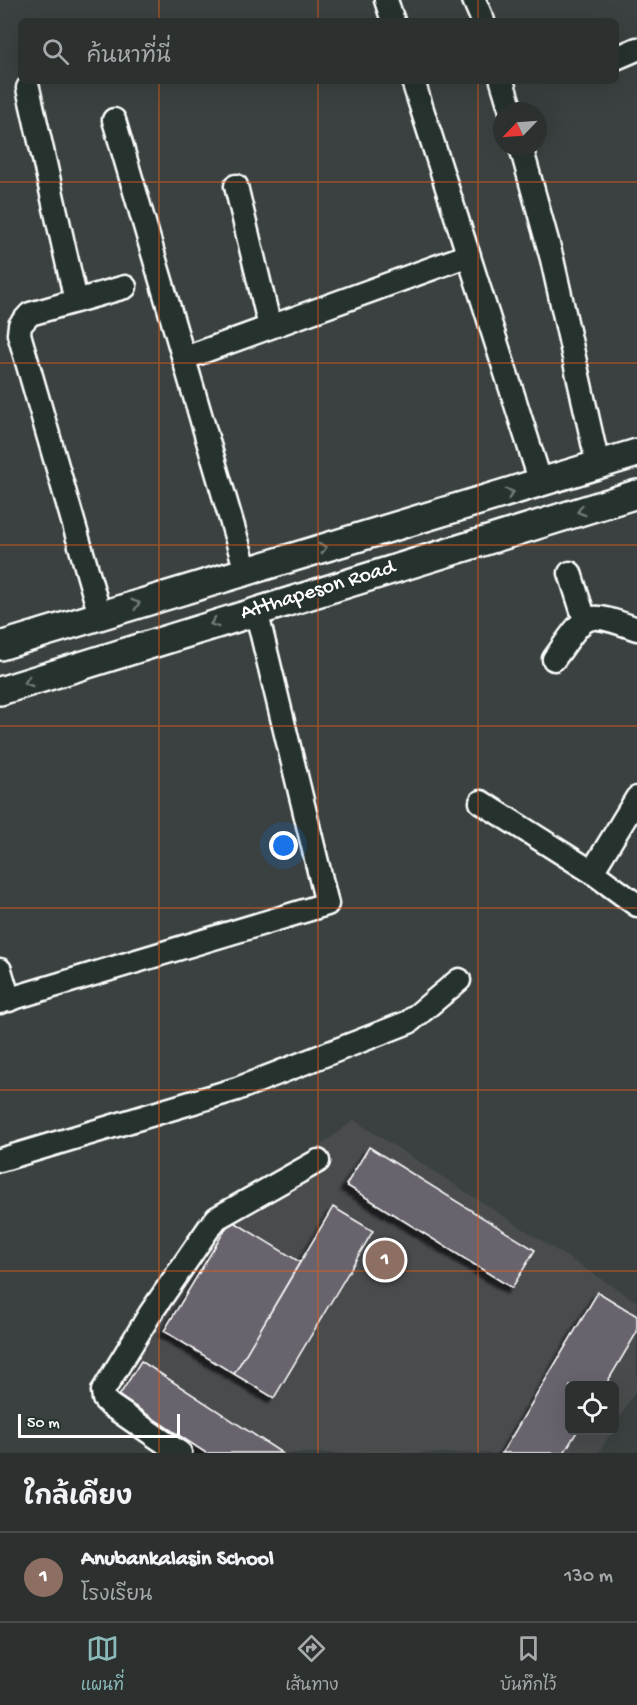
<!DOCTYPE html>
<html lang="th">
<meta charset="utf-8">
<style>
body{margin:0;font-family:"Gochi Hand","Playpen Sans Thai",sans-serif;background:#383d3c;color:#f1f3f6}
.controls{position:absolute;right:18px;bottom:18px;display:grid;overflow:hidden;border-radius:9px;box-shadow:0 6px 24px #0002}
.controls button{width:54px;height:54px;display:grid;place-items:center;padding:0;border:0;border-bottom:2px solid #484c4c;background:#2c3130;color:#f1f3f6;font:30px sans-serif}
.compass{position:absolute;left:493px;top:102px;width:54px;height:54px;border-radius:50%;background:#2c3130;box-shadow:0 6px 24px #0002;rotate:245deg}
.scale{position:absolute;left:18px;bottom:15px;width:162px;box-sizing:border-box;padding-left:6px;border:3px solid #fff;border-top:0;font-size:16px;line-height:21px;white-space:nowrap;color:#fff;-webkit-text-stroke:4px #26332d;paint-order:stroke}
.you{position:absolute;left:284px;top:846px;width:21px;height:21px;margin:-15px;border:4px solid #fff;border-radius:50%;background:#1a73e8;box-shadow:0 0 0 9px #1a73e833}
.badge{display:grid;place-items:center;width:39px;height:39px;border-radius:50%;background:#8bbbb9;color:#fff;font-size:20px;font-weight:700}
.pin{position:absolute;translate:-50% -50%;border:3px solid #fff;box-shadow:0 2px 6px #0006}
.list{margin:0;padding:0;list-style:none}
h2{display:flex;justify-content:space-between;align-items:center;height:78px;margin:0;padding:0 24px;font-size:26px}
h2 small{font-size:20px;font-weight:400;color:#a6a9ab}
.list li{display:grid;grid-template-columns:39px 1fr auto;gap:18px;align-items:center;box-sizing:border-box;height:90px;padding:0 24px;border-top:2px solid #484c4c}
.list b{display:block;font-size:22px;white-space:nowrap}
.list p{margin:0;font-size:20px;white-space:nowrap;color:#a6a9ab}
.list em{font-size:20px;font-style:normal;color:#a6a9ab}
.icon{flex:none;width:33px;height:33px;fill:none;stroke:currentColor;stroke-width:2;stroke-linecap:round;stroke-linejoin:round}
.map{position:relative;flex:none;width:637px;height:1453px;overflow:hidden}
.search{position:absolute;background:#2c3130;box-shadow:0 6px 24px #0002;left:18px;right:18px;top:18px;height:66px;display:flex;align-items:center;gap:15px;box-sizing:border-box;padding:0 21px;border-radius:9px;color:#a6a9ab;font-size:22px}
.sheet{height:168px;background:#2c3130}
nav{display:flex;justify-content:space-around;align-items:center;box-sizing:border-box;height:84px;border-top:2px solid #484c4c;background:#2c3130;font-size:16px;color:#a6a9ab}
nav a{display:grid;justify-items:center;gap:3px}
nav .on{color:#8bbbb9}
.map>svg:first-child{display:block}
</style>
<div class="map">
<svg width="637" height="1453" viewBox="0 0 637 1453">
<defs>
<filter id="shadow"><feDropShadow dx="-5.5" dy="5.5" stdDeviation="1.5" flood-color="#0009"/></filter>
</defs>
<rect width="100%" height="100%" fill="#3a4140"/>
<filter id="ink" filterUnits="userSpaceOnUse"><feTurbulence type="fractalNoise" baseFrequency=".0167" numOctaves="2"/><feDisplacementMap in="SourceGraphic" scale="12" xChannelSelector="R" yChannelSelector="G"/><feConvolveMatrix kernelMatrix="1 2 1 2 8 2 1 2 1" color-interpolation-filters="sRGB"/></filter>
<g filter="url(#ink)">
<path fill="#484b4e" d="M354 1120 637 1302V1388L615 1427 614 1386H570V1430L612 1431 599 1453H187L115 1396 224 1218Z"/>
<path fill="#68636d" stroke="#fff" stroke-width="1.5" filter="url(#shadow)" d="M369 1147 535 1250 512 1288 346 1185Z
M333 1207 373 1231 274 1398 234 1374Z
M231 1220 300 1262 234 1374 164 1331Z
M598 1292 637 1316V1332L605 1386H570V1430H578L564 1453H502Z
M141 1361 282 1453H206L119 1396Z"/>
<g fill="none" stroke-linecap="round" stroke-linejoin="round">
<defs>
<path id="minor" d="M386 0 393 21
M474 0 483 21
M616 58 637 49
M413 81 541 483
M502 81 511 111
M28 88 76 301
M114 120 246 571
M521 147 552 259 598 465
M236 186 270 327
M185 358 469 255
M570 573 585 620
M100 615 19 334 20 325 30 314 125 287
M554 659C587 614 582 609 637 629
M481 802 592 872 637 905
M592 872 637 798
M0 970 9 1000
M0 1002 327 904 256 610
M0 1160 237 1089 409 1022 459 980
M180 1453 110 1405 104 1399 103 1391 150 1314 209 1228 217 1218 318 1161"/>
<path id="major" d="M0 646 637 453
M0 691 637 494"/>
</defs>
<use href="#minor" stroke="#fff" stroke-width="27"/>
<use href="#major" stroke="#fff" stroke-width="32"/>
<use href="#minor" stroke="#26332d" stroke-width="22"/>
<use href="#major" stroke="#26332d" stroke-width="27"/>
</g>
<defs><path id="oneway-chevron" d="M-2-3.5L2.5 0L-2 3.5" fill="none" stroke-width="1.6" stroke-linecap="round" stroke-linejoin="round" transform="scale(1.5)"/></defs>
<g stroke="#727a76">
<use href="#oneway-chevron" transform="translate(510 493) rotate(-16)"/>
<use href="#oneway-chevron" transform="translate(581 511) rotate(162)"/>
<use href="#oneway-chevron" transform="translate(323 548) rotate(-16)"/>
<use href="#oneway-chevron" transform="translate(136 604) rotate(-17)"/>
<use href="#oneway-chevron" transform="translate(214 623) rotate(162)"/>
<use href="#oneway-chevron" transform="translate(28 682) rotate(162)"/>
</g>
</g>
<path fill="none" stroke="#e96118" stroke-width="1.5" stroke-opacity="0.55" d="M159 0V21M318 0V21M478 0V21M159 81V1453M318 81V1453M478 81V1453M0 182H637M0 363H637M0 545H637M0 726H637M0 908H637M0 1090H637M0 1271H637"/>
<g text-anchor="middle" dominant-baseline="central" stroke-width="4.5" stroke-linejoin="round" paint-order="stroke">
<g font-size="22" fill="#fff" stroke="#26332d">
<text transform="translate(318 591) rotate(-17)">Atthapeson Road</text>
</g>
</g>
</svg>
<div class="controls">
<button><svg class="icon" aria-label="locate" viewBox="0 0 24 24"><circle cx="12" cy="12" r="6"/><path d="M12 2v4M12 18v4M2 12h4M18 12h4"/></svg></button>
</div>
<svg class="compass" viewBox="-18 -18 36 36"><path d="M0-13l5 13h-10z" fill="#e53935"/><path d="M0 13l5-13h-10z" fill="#a6a9ab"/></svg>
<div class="scale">50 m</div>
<div class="you"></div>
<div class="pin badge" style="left:385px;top:1260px;background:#8d6e63">1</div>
<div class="search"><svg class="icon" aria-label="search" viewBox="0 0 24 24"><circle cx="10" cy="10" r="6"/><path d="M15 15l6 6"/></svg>ค้นหาที่นี่</div>
</div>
<section class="sheet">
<h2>ใกล้เคียง<small></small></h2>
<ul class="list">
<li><span class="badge" style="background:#8d6e63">1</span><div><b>Anubankalasin School</b><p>โรงเรียน</p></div><em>130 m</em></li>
</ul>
</section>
<nav>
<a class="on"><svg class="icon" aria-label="map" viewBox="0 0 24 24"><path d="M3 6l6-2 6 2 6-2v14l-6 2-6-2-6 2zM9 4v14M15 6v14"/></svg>แผนที่</a>
<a><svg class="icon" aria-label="directions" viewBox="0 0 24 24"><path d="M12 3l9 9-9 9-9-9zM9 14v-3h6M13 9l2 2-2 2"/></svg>เส้นทาง</a>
<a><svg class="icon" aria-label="saved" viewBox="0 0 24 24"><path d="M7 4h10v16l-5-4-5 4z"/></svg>บันทึกไว้</a>
</nav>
